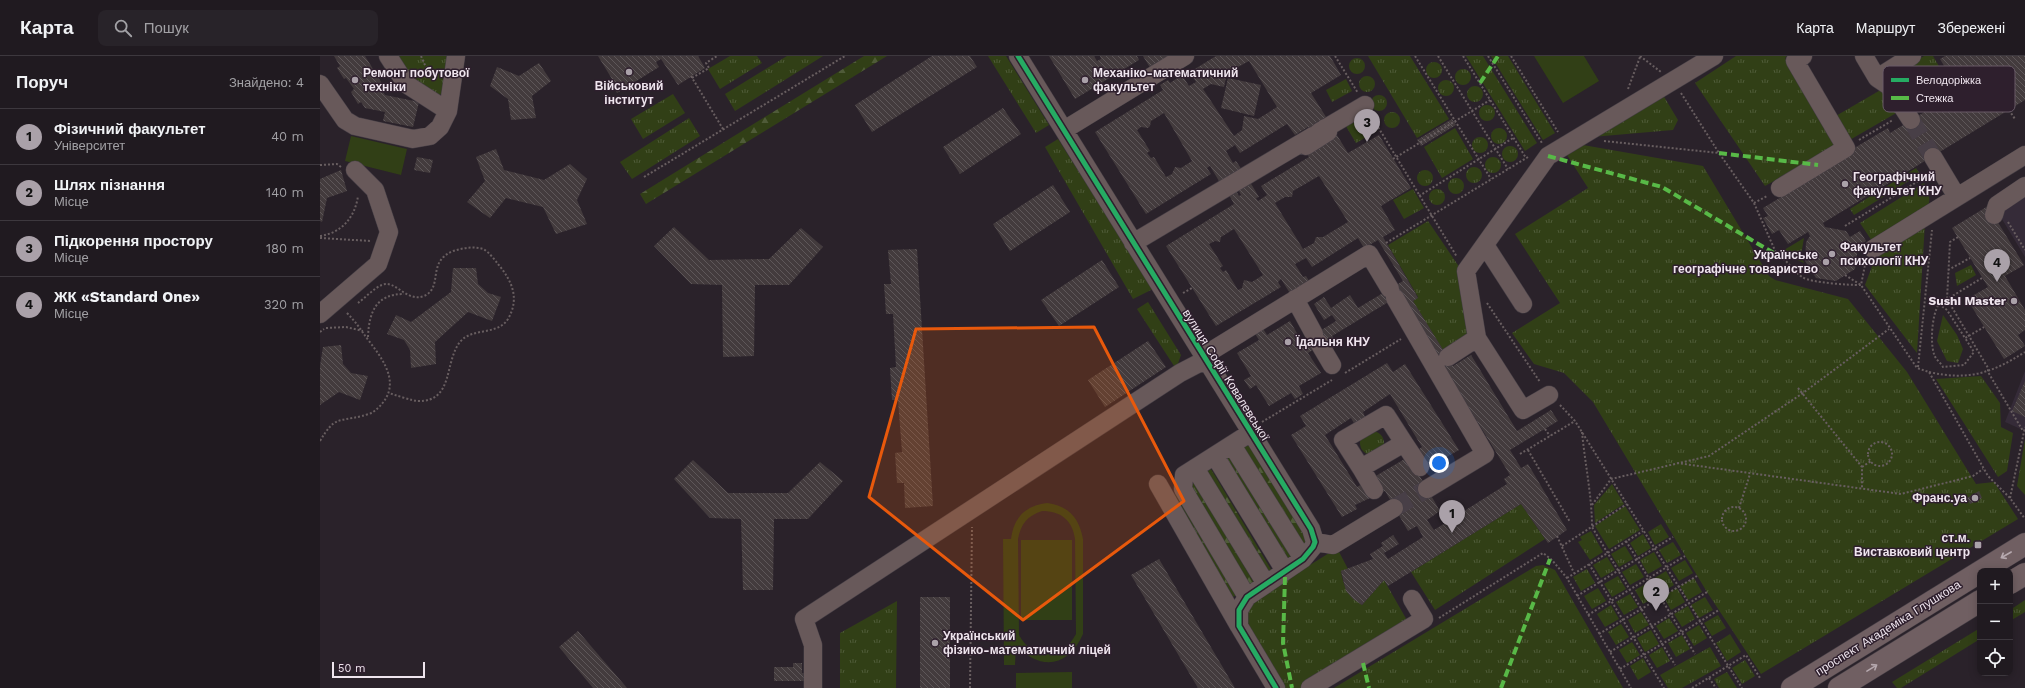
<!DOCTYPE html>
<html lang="uk">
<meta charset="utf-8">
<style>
body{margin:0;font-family:"Work Sans",sans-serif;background:#282329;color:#f1f3f6}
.controls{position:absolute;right:12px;bottom:12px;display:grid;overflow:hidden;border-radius:8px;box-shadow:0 2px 10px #0003}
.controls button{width:36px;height:36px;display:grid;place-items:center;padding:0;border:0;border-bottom:1px solid #3d383e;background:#201a20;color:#f1f3f6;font:20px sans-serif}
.scale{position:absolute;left:12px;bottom:10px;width:93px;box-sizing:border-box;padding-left:4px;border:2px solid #efe5ee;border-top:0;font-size:11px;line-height:14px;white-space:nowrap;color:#efe5ee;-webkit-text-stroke:3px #2e1f2d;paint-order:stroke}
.you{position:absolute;left:1119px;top:407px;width:14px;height:14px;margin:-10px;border:3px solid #fff;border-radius:50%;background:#1a73e8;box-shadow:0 0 0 6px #1a73e833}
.badge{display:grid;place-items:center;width:26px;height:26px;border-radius:50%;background:#aaa1a9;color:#111;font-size:13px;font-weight:700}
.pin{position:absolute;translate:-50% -33px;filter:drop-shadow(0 1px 2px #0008)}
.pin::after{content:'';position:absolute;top:21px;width:14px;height:12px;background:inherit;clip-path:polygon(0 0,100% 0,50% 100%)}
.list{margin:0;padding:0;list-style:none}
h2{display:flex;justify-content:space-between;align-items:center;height:52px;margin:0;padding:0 16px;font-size:17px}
h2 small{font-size:13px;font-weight:400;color:#a2a1a5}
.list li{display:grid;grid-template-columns:26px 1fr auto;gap:12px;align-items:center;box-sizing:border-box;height:56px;padding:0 16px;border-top:1px solid #3d383e}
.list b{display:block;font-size:15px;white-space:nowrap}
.list p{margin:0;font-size:13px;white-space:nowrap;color:#a2a1a5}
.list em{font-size:13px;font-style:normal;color:#a2a1a5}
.icon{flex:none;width:22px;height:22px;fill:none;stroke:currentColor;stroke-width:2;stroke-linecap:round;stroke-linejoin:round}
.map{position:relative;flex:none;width:1705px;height:632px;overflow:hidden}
header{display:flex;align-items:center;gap:24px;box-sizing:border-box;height:56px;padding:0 20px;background:#201a20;border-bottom:1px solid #3d383e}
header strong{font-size:19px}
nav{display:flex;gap:22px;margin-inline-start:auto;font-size:14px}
.search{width:280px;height:36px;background:#282329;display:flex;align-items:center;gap:10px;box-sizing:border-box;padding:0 14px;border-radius:8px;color:#a2a1a5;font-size:15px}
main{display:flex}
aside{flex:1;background:#201a20}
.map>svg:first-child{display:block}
</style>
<header>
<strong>Карта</strong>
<div class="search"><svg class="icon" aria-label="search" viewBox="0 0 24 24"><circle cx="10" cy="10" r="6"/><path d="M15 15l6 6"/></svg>Пошук</div>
<nav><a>Карта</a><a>Маршрут</a><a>Збережені</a></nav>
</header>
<main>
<aside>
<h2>Поруч<small>Знайдено: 4</small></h2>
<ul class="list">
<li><span class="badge">1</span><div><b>Фізичний факультет</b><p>Університет</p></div><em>40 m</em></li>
<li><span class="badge">2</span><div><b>Шлях пізнання</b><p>Місце</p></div><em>140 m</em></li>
<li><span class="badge">3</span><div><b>Підкорення простору</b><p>Місце</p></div><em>180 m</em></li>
<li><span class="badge">4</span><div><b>ЖК «Standard One»</b><p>Місце</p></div><em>320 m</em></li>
</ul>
</aside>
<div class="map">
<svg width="1705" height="632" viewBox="0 0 1705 632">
<defs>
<pattern id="grass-tufts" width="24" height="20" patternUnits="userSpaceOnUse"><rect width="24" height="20" fill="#313f16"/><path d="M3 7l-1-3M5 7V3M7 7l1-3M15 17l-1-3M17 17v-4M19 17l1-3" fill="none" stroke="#4f5b38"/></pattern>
<pattern id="forest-firs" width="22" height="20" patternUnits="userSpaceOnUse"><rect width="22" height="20" fill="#313f16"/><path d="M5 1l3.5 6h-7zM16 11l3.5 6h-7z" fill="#4f5b38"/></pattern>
<pattern id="building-back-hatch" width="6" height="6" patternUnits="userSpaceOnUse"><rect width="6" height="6" fill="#433b3d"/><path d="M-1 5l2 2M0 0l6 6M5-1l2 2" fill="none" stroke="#5e5759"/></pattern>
</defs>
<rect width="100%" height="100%" fill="#2a222a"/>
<path fill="#352b38" d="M1705 137V201L1677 155Z
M1705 315V375L1685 366Z"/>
<path fill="url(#grass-tufts)" d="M73 0H129L125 37 115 40 88 24Z
M410 0H437L442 7 400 33 388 13Z
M467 0H503L415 55 405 38Z
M668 0H686L729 69 716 77Z
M1048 0H1090L1129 63 1097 82Z
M1146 0H1163L1217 87 1205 95Z
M1171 0H1188L1235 77 1223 84Z
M1416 0H1467L1465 2 1514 81 1513 91 1445 130 1375 27Z
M1604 0H1613L1633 34 1591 59 1568 22Z
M1029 10a8 8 0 1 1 16 0a8 8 0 1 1-16 0Z
M1106 14a8 8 0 1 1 16 0a8 8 0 1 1-16 0Z
M1135 21a8 8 0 1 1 16 0a8 8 0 1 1-16 0Z
M1039 28a8 8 0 1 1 16 0a8 8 0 1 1-16 0Z
M1026 23 1032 35 1012 46 1006 34Z
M1118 32a8 8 0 1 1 16 0a8 8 0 1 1-16 0Z
M1147 38a8 8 0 1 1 16 0a8 8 0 1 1-16 0Z
M1564 32 1578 56 1528 85 1514 61Z
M353 38 365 57 323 83 311 63Z
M1343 39 1358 64 1353 74 1272 81Z
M1051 47a8 8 0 1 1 16 0a8 8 0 1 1-16 0Z
M1159 57a8 8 0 1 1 16 0a8 8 0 1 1-16 0Z
M1045 55 1057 75 1036 87 1024 67Z
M1064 64a8 8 0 1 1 16 0a8 8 0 1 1-16 0Z
M369 62 380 80 312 123 300 106Z
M1135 72 1153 103 1122 122 1104 91Z
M1171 80a8 8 0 1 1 16 0a8 8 0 1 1-16 0Z
M1152 89a8 8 0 1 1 16 0a8 8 0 1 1-16 0Z
M738 83 833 233 813 243 725 91Z
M1263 89 1383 110 1449 220 1455 224 1528 243 1587 316 1656 428 1674 426 1698 463 1441 618 1387 536 1273 346 1244 317 1214 308 1192 277 1240 247 1195 178 1268 132 1247 99Z
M1182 98a8 8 0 1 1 16 0a8 8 0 1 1-16 0Z
M1165 109a8 8 0 1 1 16 0a8 8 0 1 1-16 0Z
M1146 119a8 8 0 1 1 16 0a8 8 0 1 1-16 0Z
M1596 112 1600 118 1534 159 1530 153Z
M1097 122a8 8 0 1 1 16 0a8 8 0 1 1-16 0Z
M1128 130a8 8 0 1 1 16 0a8 8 0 1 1-16 0Z
M1604 127C1609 136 1612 144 1606 154 1603 160 1563 183 1554 188L1540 167Z
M1093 133 1104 152 1084 163 1073 144Z
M1109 141a8 8 0 1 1 16 0a8 8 0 1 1-16 0Z
M1108 165 1142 215 1149 282 1126 299 1093 245 1098 241 1068 189Z
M1605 167 1597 297 1545 229 1557 197Z
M1484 182 1481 199 1484 207 1470 201 1464 194Z
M1651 209 1656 219 1637 230 1635 217Z
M828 246 861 299 856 313 817 253Z
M1623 259 1637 279 1643 293 1638 307 1627 305 1617 285Z
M1661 320 1680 347 1681 371 1693 377 1687 415 1678 421 1616 323Z
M1040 387a12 12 0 1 1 24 0a12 12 0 1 1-24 0Z
M1705 383V439L1697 430Z
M1292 428 1304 448 1275 467 1274 449Z
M1201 448 1225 483 1115 554 1091 516Z
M1305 450 1320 474 1289 493 1275 470Z
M1341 468 1349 481 1335 489 1328 476Z
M1271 475 1283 496 1270 504 1258 486 1262 484 1260 481Z
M1323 478 1331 492 1318 500 1310 487Z
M1353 486 1361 499 1347 507 1339 494Z
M1305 490 1313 503 1299 511 1291 498Z
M1017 492 1028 513 1021 515C1023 531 1029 540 1042 549L1064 524 1088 566 981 632H965L924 563 928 548Z
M1334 496 1342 510 1328 518 1320 504Z
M1287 501 1295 514 1281 522 1273 509Z
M1365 504 1373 517 1359 525 1351 512Z
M1316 508 1324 521 1310 529 1302 516Z
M1223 509 1235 514 1303 632H1014L1216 510Z
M1267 513 1275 527 1261 535 1253 521Z
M1346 515 1354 529 1341 537 1333 523Z
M1298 520 1306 533 1292 541 1284 528Z
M1374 522 1382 536 1368 544 1360 530Z
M1329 526 1337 540 1323 548 1315 534Z
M1278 532 1286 545 1272 553 1264 540Z
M1357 532 1365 546 1351 554 1343 540Z
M1310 538 1318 551 1304 559 1296 546Z
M1385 541 1393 554 1379 562 1371 549Z
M1705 544V556L1690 565V554Z
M577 545 576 632H520V577Z
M1291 549 1299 563 1285 571 1277 558Z
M1368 550 1375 563 1362 571 1354 558Z
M1321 556 1329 569 1315 577 1308 564Z
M1398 559 1406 572 1392 580 1384 567Z
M1349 562 1358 575 1344 583 1336 570Z
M1301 568 1309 581 1296 589 1288 576Z
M1379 569 1387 582 1374 590 1366 577Z
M1660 572V583L1581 632H1577L1572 626Z
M1331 574 1339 588 1325 596 1317 582Z
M1410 578 1421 596 1407 605 1396 587Z
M1362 579 1370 593 1356 601 1348 587Z
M1312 586 1320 599 1307 607 1299 594Z
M1342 591 1350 605 1337 612 1329 599Z
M1390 591 1401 610 1362 632H1348L1340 619Z
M1323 602 1331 616 1318 624 1310 610Z
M1425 604 1435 620 1422 628 1412 612Z
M1407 616 1417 632H1399L1394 623Z"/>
<path fill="url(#forest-firs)" d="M544 0H567L326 148 320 138Z
M928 386 990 489 985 492 923 390Z
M911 399 972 501 966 505 906 403Z
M891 413 952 515 947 518 886 416Z
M874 425 934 527 929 530 869 429Z
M857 437 918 538 913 541 852 441Z"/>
<path fill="#313f16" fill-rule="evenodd" d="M1214 0H1264L1279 25 1243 47Z
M31 80 87 93 81 119 25 105Z
M727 447C748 450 759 461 763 483V578C748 612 720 615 696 589L695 609H684L683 483H691C694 461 705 450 727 447ZM722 455C741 455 752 464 755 483L756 578C742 605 713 605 699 579L698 483C701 468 707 460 722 455Z
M701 484H752V564H701Z
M752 616V632H696V617Z"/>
<path fill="url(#building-back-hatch)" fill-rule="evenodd" d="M14 0H45L64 31 61 33 65 39 99 46 93 71 63 65 65 56 45 52 41 46 38 48 31 36 34 33 26 22 24 23 17 12 20 10Z
M278 0H378L385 12 358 29 341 3 336 6 339 11 297 37 290 25 292 23Z
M612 0H650L657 11 552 76 535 49Z
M729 0H774L777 5 781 3 780 0H817L819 4 755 43Z
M823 0H851L832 15Z
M896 0H1010L1021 19 991 37 1006 61 994 68 1003 83 1015 76 1028 97 1059 79 1091 132 1061 150 1075 174 1063 181 1098 242 1093 245 1133 310 1151 299 1197 375 1231 354 1238 365 1190 394 1201 412 1208 408 1247 474 1228 487 1201 448 1068 530 1064 524 1042 549 1033 543 1026 535 1021 515 1053 503 1050 498 1063 490 1061 487 1073 479 1079 488 1064 497 1068 503 1103 481 1097 470 1088 475 1065 435 1035 449 1037 453 1022 461 971 379 986 370 980 360 1067 307 1073 316 1085 308 1139 394 1098 417 1120 455 1107 464 1114 474 1187 428 1184 423 1190 419 1080 239 1012 280 1018 289 1011 293 996 292 988 297 1001 317 979 330 983 338 975 343 971 337 949 350 936 329 930 333 924 324 931 320 917 297 939 284 934 276 942 271 947 279 970 265 982 286 1016 265 1012 259 1004 264 994 248 1004 241 1011 252 1030 239 1038 252 1083 225 1058 184 1044 192 1038 182 992 211 986 202 975 208 983 221 986 220 991 228 973 242 961 223 958 226 961 231 896 270 846 190 914 148 908 137 915 133 919 140 921 139 918 133 930 126 939 141 936 142 938 145 947 139 941 130 989 101 985 94 997 87 988 71 975 79 967 68 920 97 915 89 906 95 913 107 916 105 922 114 911 121 910 119 907 120 910 125 902 130 890 110 887 112 891 118 826 158 775 76 843 34 840 29 848 24 850 27 862 19 869 30 876 26 870 16ZM929 5 957 51 938 63 924 60 922 74 914 80 883 33 891 28 904 31 907 17ZM844 57 872 105 861 112 855 111 852 118 846 121 834 101 831 102 827 97 830 95 817 74 821 71 828 72 830 70 831 65ZM999 120 1028 166 1003 181H996L994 187 983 193 955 147 965 141H972L973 135ZM914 173 943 219 932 226 924 224 922 232 918 234 906 214 903 216 900 212 903 210 889 188 895 185 900 186 901 181ZM1070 338 1102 391 1088 401 1037 431 1005 379 1031 362 1035 369 1046 363 1043 356Z
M1625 0H1705V44L1503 167 1505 171 1526 175 1530 181 1540 175 1546 185 1538 191 1535 213 1516 225 1496 222 1485 205 1486 186 1490 180 1488 176 1468 188 1459 174 1452 178 1443 162 1448 160 1443 152 1523 104 1521 100 1568 72 1570 77 1639 35 1620 3Z
M219 7 231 25 212 40 216 62 191 64 188 43 170 30 177 11 199 20Z
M908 22 941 29 934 60 901 52Z
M683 52 701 78 640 118 623 91Z
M1132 63 1136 69 1101 90 1097 84Z
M176 93 184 114 224 124 250 108 267 123 257 144 267 168 236 178 223 151 186 142 170 162 147 146 165 125 156 101Z
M97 101 113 104 110 117 94 114Z
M21 114 27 135 7 142 2 166 0 165V123Z
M733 129 750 156 690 195 673 168Z
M1668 150 1704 209 1685 220 1705 254V274L1698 279 1705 290 1684 303 1647 243 1668 231 1632 172Z
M354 171 389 204 449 203 481 172 503 191 469 229H435L434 300 403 301 402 229 371 228 334 190Z
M597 193 613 450 585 452 584 427H577L575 397 582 396 578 344H572L570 312 576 311 573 258H566L564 228H571L568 194Z
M782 204 799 231 739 270 721 244Z
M133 212H156L158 228 168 237 181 241 172 265 148 256 115 286 116 308 91 312 90 294 84 284 67 278 76 259 91 266 131 236Z
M828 285 846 311 785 351 768 324Z
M21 289 23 308 31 317 48 320 40 344 19 336 0 349V310L3 291Z
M1705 325V361L1692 355Z
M373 404 408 437H468L500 406 523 425 488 463H454L453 534H423L421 463 390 462 354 423Z
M1659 435 1662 442 1650 448 1647 442Z
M839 503 915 632H878L811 519Z
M600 541H630V632H600Z
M258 575 307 632H273L239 591Z
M473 607H482V617H487V625H454V611H473Z"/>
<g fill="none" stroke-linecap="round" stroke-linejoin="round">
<path stroke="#483f47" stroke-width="18" stroke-dasharray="18 9" stroke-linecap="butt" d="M1591 64 1613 101
M1074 452 1107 433"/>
<defs>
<path id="minor" d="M68 0 86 28 128 55
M698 0 991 473 995 486 993 491 983 503 927 541 919 554V570L956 632
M1544 0 1557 22 1569 30 1591 64
M1557 22 1592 0
M0 28 25 64 35 70 93 83 110 80 120 71 128 55 136 0
M744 74 865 0
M999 76 1045 49
M986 90 1008 76 1005 72
M1613 101 1637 141
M1460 132 1526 92 1475 5 1483 0
M1674 159 1677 149 1705 130
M813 187 993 80
M1165 189 1203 248
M1553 193 1705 99
M1075 242 1165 398 1107 433
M975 243 994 278
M0 258 58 208 69 176 55 134 35 114
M999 287 1012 309
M883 300 1049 198 1070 233
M1128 301 1157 282
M1229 339 1203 354 1157 282 1146 215 1228 100 1394 0
M912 389 983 503
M895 400 965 515
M875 412 946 528
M1041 412 1023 384 1066 359 1084 387
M838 428 919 570
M1054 434 1041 412 1084 387 1100 411
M995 486 1013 489 1074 452
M927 541 863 433 864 419 930 377
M493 632V589L484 563 860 317 885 304
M990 632 1104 563 1092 543"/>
<path id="highway" d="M1690 527 1705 518
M1472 632 1705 488
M1519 632 1660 545"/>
</defs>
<use href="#minor" stroke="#453e45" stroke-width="19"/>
<use href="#highway" stroke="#453e45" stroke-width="23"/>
<path stroke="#685e60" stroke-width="2" stroke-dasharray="2 2" stroke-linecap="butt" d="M101 0 108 16 105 22
M1015 0 1038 37
M1095 0 1171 123
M1118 0 1188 113
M1143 0 1206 102
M1168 0 1222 87
M1191 0 1238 76
M1320 0 1341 16
M371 20 403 73
M372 22 389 12 386 7 397 0
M1308 33 1320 1
M1361 37 1399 97 1434 147 1457 199C1468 204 1472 214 1482 221 1491 227 1529 229 1541 229L1546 204
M1689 54 1695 63
M1052 61 1137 201
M1539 84 1573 64
M1284 85 1399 97
M1073 103 1170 44
M0 109 17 108 21 111
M324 121 525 0
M1099 140 1193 82
M1434 147 1447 140
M1688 166 1705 194
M1525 170 1608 119
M0 180C22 177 35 161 38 140
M1638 181 1630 186 1627 243 1668 312V316L1703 375
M0 182 51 185
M1066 187 1208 101
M1628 214 1650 202
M1525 219 1541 229 1597 312 1609 316 1668 420 1690 442 1705 463
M1662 222 1619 248C1612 258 1610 286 1614 298 1615 303 1621 307 1623 311L1644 309 1654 296 1645 282 1664 271
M863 237 872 232
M38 247C45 242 54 232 62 229 75 223 87 247 104 240 124 231 106 206 133 195 143 192 153 190 163 193 169 196 174 203 178 208 192 225 200 242 188 263 177 280 152 271 140 286 124 306 134 346 98 345 93 345 75 339 69 337
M1167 247 1220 326
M1619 248 1627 254 1645 282
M6 272 26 271 43 275
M0 276 4 273
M48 281C49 256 56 238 84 238
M1598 311 1612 174
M1609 316C1648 325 1672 317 1705 296
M1025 317 1081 283
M1478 332 1542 411V433
M1240 349 1255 365 1422 632
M942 366 1012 324
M1225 373 1230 380
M1262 376C1265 408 1272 440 1272 471L1355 609
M0 385C15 360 17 366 42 360 45 359 50 358 53 356 84 333 66 307 49 285 40 273 37 267 26 256
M1548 398a12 12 0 1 1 24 0a12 12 0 1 1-24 0Z
M1208 394 1250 466
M1200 398 1255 365
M1357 407 1581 438 1653 420 1663 413
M1542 411 1551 405
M1690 442 1705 371
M1272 449 1291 423 1389 400 1483 337 1569 273
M1402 463a12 12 0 1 1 24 0a12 12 0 1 1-24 0Z
M1419 452 1430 418
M1237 480 1254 517
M1306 485 1375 598
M1242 490 1307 448
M1269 508 1344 632
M1247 522 1323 475
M1257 540 1353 481
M1268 559 1365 500
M1119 562 1223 497 1232 504 1247 522 1311 632
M1279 578 1377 520
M1290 596 1387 536
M1300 613 1399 554
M1389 622 1396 632
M650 632 652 471
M1372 632 1426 599 1440 622"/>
<use href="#minor" stroke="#68595a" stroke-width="18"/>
<use href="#highway" stroke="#705f62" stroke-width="22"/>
<path stroke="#58b947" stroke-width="4" stroke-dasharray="8 4" stroke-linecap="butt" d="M1160 27 1178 0
M1399 97 1498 109
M1228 100 1342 131 1457 199
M965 521 963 587 972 632
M1043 607 1049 632
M1181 632 1230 503"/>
<defs>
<path id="cycleway" d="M698 0 991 473 995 486 993 491 983 503 927 541 919 554V570L956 632"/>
</defs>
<use href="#cycleway" stroke="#2e1f2d" stroke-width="8"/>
<use href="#cycleway" stroke="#26ab63" stroke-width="5"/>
</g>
<defs><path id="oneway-shaft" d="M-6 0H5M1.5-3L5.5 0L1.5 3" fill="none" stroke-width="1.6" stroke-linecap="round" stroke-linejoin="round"/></defs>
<g stroke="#b6a9af">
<use href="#oneway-shaft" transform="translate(1686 499) rotate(150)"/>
<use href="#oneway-shaft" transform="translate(1552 612) rotate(-32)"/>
</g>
<path fill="#e8590c" fill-opacity="0.2" stroke="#e8590c" stroke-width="3" stroke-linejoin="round" d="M774 271 864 445 703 564 549 441 596 273Z"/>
<g fill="#aaa1a9" stroke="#2e1f2d" stroke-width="1.5">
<circle cx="309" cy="16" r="4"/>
<circle cx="35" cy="24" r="4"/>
<circle cx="765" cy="24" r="4"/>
<circle cx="1525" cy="128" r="4"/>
<circle cx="1512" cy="198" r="4"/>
<circle cx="1506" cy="206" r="4"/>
<circle cx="1694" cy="245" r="4"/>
<circle cx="968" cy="286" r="4"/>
<circle cx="1655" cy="442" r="4"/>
<rect x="1654" y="485" width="8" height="8" rx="2"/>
<circle cx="615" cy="587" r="4"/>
</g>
<g text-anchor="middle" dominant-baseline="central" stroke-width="3" stroke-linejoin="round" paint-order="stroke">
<g font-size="12" font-weight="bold" fill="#efe5ee" stroke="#2e1f2d" text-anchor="start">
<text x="43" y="17">Ремонт побутової<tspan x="43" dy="14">техніки</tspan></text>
<text x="773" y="17">Механіко-математичний<tspan x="773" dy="14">факультет</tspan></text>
<text x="309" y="30" text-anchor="middle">Військовий<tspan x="309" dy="14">інститут</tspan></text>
<text x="1533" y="121">Географічний<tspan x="1533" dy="14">факультет КНУ</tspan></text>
<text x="1520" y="191">Факультет<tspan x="1520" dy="14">психології КНУ</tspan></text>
<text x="1498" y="199" text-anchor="end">Українське<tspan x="1498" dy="14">географічне товариство</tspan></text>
<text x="1686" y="245" text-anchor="end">Sushi Master</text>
<text x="976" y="286">Їдальня КНУ</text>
<text x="1647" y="442" text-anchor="end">Франс.уа</text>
<text x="1650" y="482" text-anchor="end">ст.м.<tspan x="1650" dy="14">Виставковий центр</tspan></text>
<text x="623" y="580">Український<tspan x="623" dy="14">фізико-математичний ліцей</tspan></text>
</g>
<g font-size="12" fill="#efe5ee" stroke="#2e1f2d">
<text transform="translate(906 319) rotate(58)">вулиця Софії Ковалевської</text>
<text transform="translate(1568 572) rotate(-32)">проспект Академіка Глушкова</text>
</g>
</g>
<rect x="1563" y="10" width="132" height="46" rx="6" fill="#2e1f2d" stroke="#685a67" stroke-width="1"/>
<rect x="1571" y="22" width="18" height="4" fill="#26ab63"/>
<rect x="1571" y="40" width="18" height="4" fill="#58b947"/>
<g font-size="11" fill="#efe5ee">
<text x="1596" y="28">Велодоріжка</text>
<text x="1596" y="46">Стежка</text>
</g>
</svg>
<div class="controls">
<button>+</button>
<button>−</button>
<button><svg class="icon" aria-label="locate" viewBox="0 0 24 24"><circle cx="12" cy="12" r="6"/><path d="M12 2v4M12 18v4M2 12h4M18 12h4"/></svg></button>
</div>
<div class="scale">50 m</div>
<div class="you"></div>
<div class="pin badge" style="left:1132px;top:477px">1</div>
<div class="pin badge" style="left:1336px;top:555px">2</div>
<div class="pin badge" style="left:1047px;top:86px">3</div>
<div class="pin badge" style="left:1677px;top:226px">4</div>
</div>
</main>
